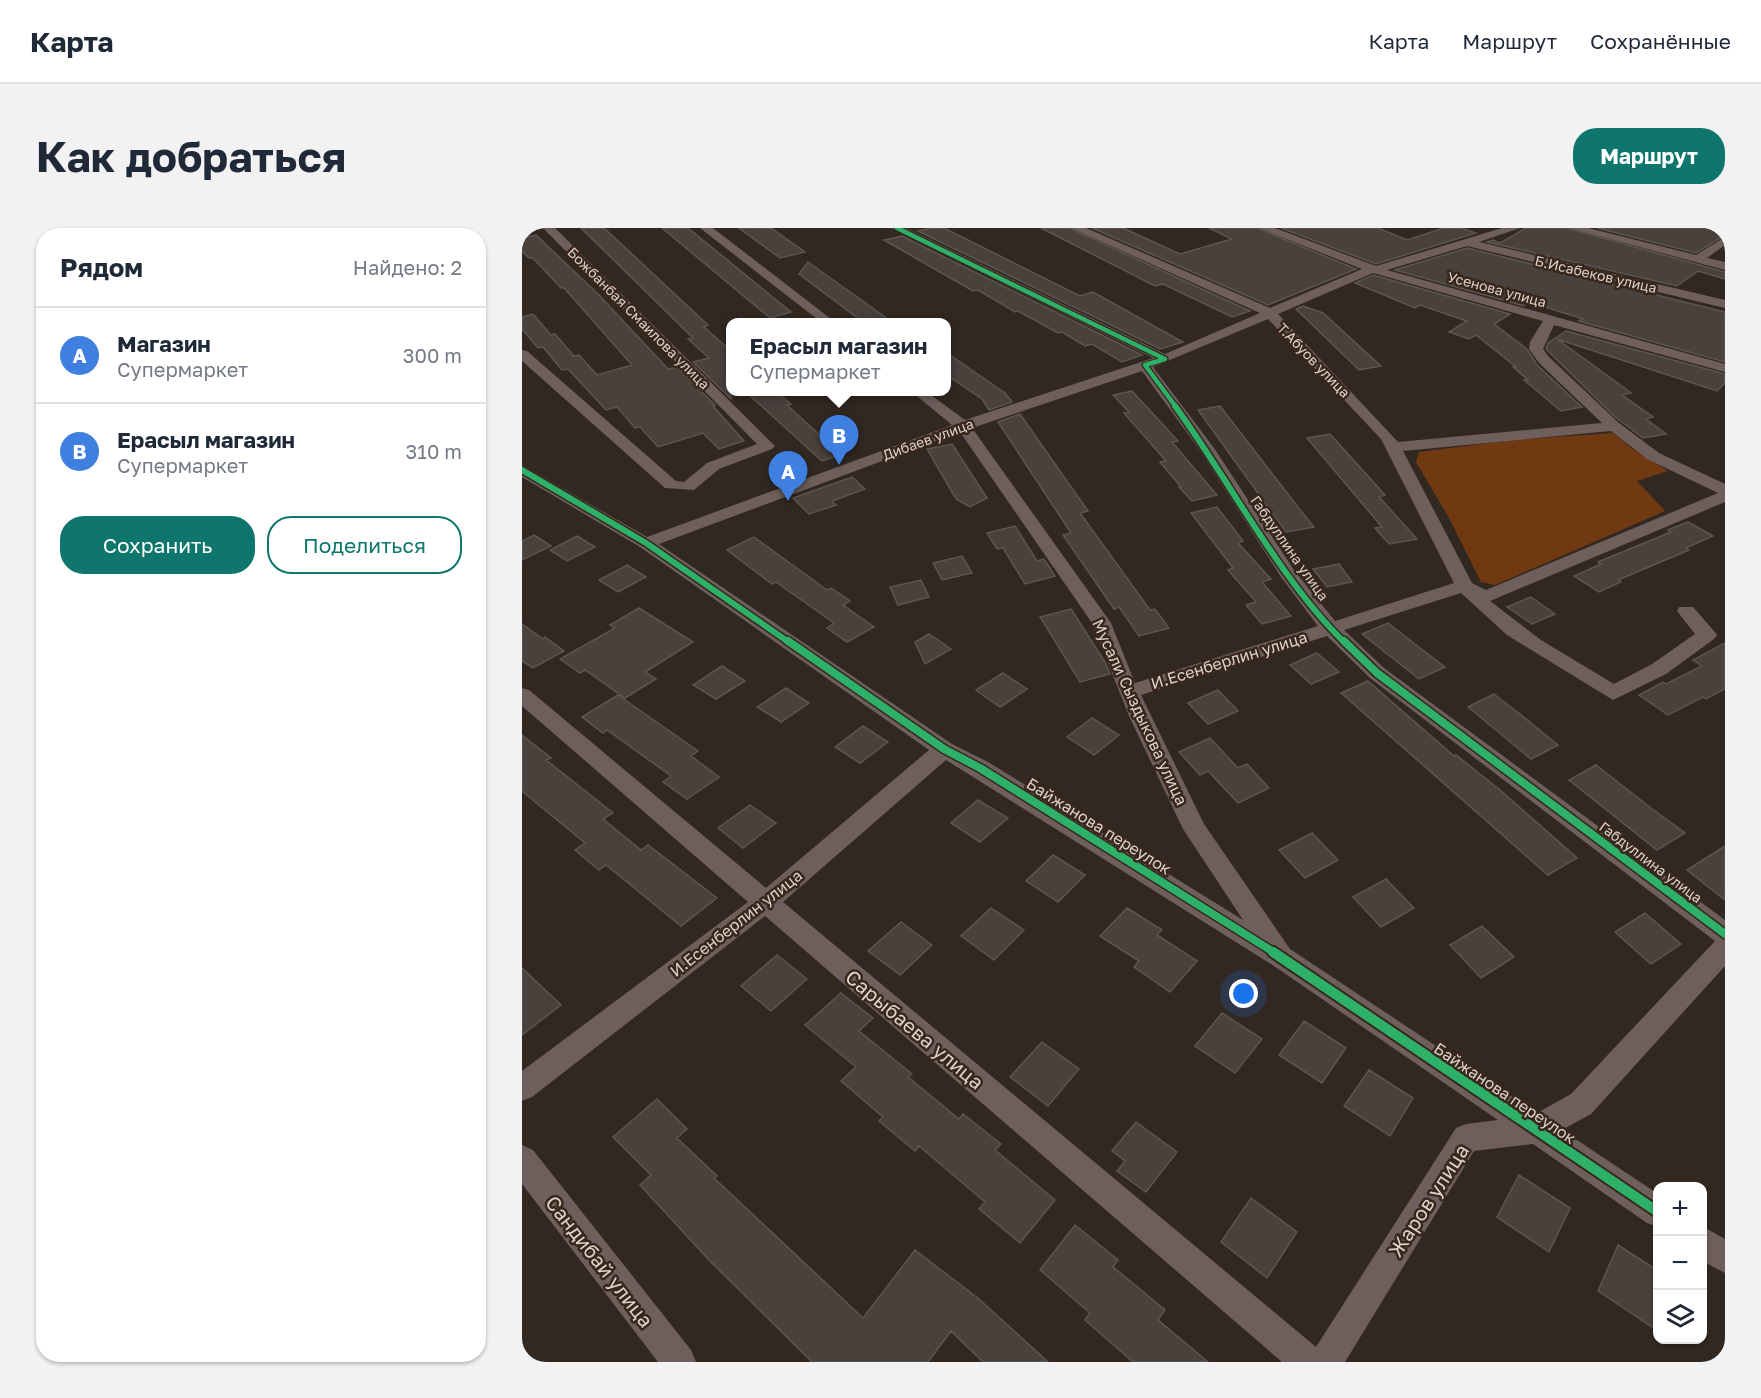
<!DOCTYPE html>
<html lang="ru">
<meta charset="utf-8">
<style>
body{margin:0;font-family:"Golos Text",sans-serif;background:#f2f2f3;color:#1f2937}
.controls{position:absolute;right:18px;bottom:18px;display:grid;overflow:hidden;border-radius:12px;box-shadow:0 2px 4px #0004}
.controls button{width:54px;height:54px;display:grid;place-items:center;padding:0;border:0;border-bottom:2px solid #e0e1e3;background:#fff;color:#1f2937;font:30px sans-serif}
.you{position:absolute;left:722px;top:766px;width:21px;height:21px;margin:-15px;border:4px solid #fff;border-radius:50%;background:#1a73e8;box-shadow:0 0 0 9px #1a73e833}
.badge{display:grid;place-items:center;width:39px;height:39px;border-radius:50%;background:#0f766e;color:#fff;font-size:20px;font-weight:700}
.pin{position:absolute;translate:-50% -50px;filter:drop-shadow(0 2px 3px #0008)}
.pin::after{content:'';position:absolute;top:32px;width:21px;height:18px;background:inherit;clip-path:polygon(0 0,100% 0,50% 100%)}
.popup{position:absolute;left:204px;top:90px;width:225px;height:78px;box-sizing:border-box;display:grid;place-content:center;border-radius:12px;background:#fff;filter:drop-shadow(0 2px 4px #0005);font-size:20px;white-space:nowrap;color:#747a83}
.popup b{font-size:22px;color:#1f2937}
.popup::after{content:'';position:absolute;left:50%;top:100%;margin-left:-12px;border:12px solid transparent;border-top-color:#fff}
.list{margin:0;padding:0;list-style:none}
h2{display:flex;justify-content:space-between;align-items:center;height:78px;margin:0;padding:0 24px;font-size:26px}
h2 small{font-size:20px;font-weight:400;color:#747a83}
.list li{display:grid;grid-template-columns:39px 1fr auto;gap:18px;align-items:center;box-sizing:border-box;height:96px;padding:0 24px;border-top:2px solid #e0e1e3}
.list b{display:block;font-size:22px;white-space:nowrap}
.list p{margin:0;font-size:20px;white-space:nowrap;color:#747a83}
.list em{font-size:20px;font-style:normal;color:#747a83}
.actions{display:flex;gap:12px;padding:18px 24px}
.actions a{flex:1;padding:14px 0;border:2px solid #0f766e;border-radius:24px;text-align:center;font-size:21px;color:#0f766e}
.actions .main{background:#0f766e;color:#fff}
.icon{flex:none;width:33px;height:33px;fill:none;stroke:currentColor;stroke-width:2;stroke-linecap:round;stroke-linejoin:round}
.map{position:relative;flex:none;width:1203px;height:1134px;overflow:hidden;border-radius:24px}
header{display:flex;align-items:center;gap:36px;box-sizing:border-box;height:84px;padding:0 30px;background:#fff;border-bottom:2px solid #e0e1e3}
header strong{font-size:28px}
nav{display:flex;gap:33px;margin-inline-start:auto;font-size:21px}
.intro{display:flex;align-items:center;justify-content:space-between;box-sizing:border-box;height:144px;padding:0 36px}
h1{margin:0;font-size:42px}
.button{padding:15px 27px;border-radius:24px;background:#0f766e;color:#fff;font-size:21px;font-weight:700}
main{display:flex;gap:36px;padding:0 36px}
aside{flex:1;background:#fff;border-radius:24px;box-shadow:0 2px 4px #0004}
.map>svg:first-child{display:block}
</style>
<header>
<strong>Карта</strong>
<nav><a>Карта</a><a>Маршрут</a><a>Сохранённые</a></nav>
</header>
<div class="intro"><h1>Как добраться</h1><a class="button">Маршрут</a></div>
<main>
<aside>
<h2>Рядом<small>Найдено: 2</small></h2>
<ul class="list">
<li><span class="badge" style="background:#3f7fe0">A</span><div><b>Магазин</b><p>Супермаркет</p></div><em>300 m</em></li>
<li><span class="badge" style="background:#3f7fe0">B</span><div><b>Ерасыл магазин</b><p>Супермаркет</p></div><em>310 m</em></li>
</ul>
<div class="actions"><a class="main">Сохранить</a><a>Поделиться</a></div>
</aside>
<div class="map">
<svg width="1203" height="1134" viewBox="0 0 1203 1134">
<rect width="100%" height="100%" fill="#322822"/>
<path fill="#713911" d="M1091 205 1112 222 1146 243 1115 253 1143 283 973 357 959 354 927 290 894 234 897 224 991 212Z"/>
<path fill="#49413c" stroke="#5d5550" stroke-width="1.5" d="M59 0H82L186 97 182 99 209 123V171L171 134 187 130 166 111 171 110Z
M140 0H166L269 84 248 90Z
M217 0H249L283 24 258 30Z
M410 0H422L558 68 571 64 661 114 638 121 396 3Z
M519 0H547L728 83 710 89 641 56 633 58Z
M570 0H601L658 26 710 11 687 0H735L834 41 746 77Z
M759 0H856L885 12 922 0H939L954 5 854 36Z
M1004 0H1045L1203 44V51L1176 43 1155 58 965 14 971 12 978 15Z
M1075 0H1191L1203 3V7L1174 25Z
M14 7 77 67 146 141 155 139 193 177 191 178 222 213 197 221 181 205 136 219 118 199 113 200 95 179 84 182 46 141 40 142 21 119 16 120 0 101V89L11 86 29 107 33 106 52 128 57 127 75 147 110 137 42 60H39L11 30H7L0 23V10Z
M380 8 620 127 600 134 570 116 563 118 540 104 536 105 496 83 493 84 456 62 451 63 362 12Z
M945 20 1203 84V134L1057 93 1061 91 1017 77 1005 75 1002 78 873 42Z
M286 34 370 94H341L277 46Z
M851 47 988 86 972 96 1005 121 1015 137 1060 179 1039 183 1002 152H1006L991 139H994L954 107 947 111 927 104 945 93 898 77 893 80 833 55Z
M781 78 801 85 859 138 837 142 774 81Z
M1044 103 1203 146V155L1195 163 1035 111 1109 165 1100 167 1131 189 1124 191 1144 206 1121 210 1092 188 1024 121 1026 115Z
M425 125 483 165 490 174 467 182 460 171 425 147Z
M610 163 656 213 650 214 695 267 670 273 657 259H659L638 234 644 233 602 185 607 184 591 167Z
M224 164H255L269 176 265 177 319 227 300 233Z
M698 178 779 283 792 299 764 304 676 182Z
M498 186 566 283 558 285 628 382 633 381 647 400 617 408 597 379 592 381 541 307 549 305 476 194Z
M808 206 863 267 857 269 895 311 867 316 853 300 860 299 785 210Z
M430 216 465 270 448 279 434 271 405 221Z
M330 249 343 261 310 273 314 277 287 286 271 270Z
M695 279 721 313 716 315 749 351 740 354 769 388 740 396 724 377 734 374 706 342 711 340 669 285Z
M1166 294 1191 308 1164 320 1167 322 1096 352 1099 354 1077 364 1052 348 1079 336 1076 334 1149 304 1146 302Z
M493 298 515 333 522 331 533 348 503 356 481 320 475 321 465 305Z
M12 307 29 318 0 332V313Z
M55 308 73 319 45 333 28 322Z
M232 309 305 362 309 360 328 373 321 377 352 399 325 414 305 400 312 395 254 354 250 356 205 322Z
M440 328 450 345 420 352 411 335Z
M817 336 830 354 805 359 791 341Z
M105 337 124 349 96 364 77 352Z
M399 352 407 369 376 377 368 359Z
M1009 369 1033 386 1010 396 985 379Z
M117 380 171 414 123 444 134 451 103 470 63 442 58 445 38 431 93 400 88 397Z
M549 381 583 434 588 446 558 454 518 389Z
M866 395 898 420 923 439 897 451 840 406Z
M0 396 21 411 23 409 42 423 11 440 0 433Z
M407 406 429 421 403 436 393 414Z
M1203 415V461L1184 471 1181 469 1146 487 1117 467 1141 454 1144 456 1180 438 1171 432Z
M795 425 817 444 789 456 768 437Z
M200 438 223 453 194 471 171 457Z
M481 445 505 461 478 479 454 462Z
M846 453 932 528 934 527 978 562 1055 630 1026 647 819 465Z
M264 460 287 475 259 494 235 479Z
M696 462 716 483 686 496 666 475Z
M972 466 999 487 1036 517 1009 531 946 479Z
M96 467 176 523 169 528 197 549 165 571 141 554 149 548 85 502 81 505 60 489Z
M570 490 597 507 572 527 545 509Z
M341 498 366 514 338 535 313 519Z
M0 507 29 530 24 532 91 585 81 591 119 622 126 617 195 670 159 698 84 637 77 642 53 622 63 615 0 563Z
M688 510 716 540 725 536 747 560 716 575 686 543 678 547 657 524Z
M1074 537 1129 580 1163 605 1135 622 1047 552Z
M456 572 486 590 458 614 429 595Z
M228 577 254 595 221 620 196 600Z
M790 605 816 632 783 650 757 622Z
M1203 618V672L1165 642Z
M531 627 563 647 536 674 504 653Z
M864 651 892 680 859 699 831 669Z
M469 680 502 702 472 732 439 708Z
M605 680 640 702 635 707 675 733 648 764 612 739 617 733 578 708Z
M1123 685 1159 716 1129 736 1093 704Z
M379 694 410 717 378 747 346 723Z
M960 698 992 729 959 750 928 717Z
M255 727 285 751 249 783 219 758Z
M0 740 39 777 0 807Z
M319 765 351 790 337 803 390 846 386 849 437 891 441 886 479 916 473 922 533 972 498 1015 457 981 463 974 397 918 393 923 357 893 361 889 319 853 334 839 283 797Z
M700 785 740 811 713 845 673 818Z
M782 793 824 820 800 855 757 827Z
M520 814 557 841 526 878 488 849Z
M847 842 891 870 868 908 822 878Z
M135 871 165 901 155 910 195 948 192 950 341 1090 393 1022 457 1071 526 1134H461L429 1103 406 1134H290L186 1031 118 957 129 947 91 909Z
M614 894 655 924 624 964 595 943 603 933 590 923Z
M997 947 1048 980 1027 1024 975 989Z
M729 970 775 1004 745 1050 699 1014Z
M553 997 596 1032 591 1039 643 1082 636 1092 686 1134H611L563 1092 568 1085 518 1042Z
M1096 1017 1136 1043V1103L1076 1063Z"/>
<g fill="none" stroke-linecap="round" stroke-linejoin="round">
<path fill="#6e5f5d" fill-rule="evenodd" d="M21 0H33L250 215 253 218 250 221 197 241 172 262 143 260 0 133V122L5 123 154 253 162 254 185 235 235 216Z
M178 0H191L313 94H299Z
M369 0H384L643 126 738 85 549 0H564L748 80 840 41 737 0H753L854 38 980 0H998L957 14 1203 72V80L945 18 865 42 1203 136V144L1032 97 1021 121 1027 129 1097 195 1137 225 1203 256V274L968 373 1019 412 1092 456 1130 436 1173 406 1155 383 1157 379H1171L1192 403 1195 407 1192 411 1144 446 1091 472 985 407 939 365 822 402 862 440 1203 692V738L1069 886 1040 902 1136 966V999L1125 995 1011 916 952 923 823 1134H760L243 688 10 869 0 873V843L226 674 0 478V460L7 462 244 660 407 522 118 319 0 249V237L125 309 430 197 390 164H405L443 192 631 130ZM851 45 1021 93 1008 114 1007 121 1017 135 1080 195 876 214 756 86ZM746 91 859 211 932 355 813 393 772 342 692 220 631 139ZM620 143 679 224 759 349 796 398 613 455 589 395 450 200ZM1089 203 1125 231 1196 265 964 362 950 355 881 223ZM438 204 570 395 607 488 661 601 721 692 466 534 430 516 137 316ZM805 408 848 450 1193 713 1049 866 1015 885 768 721 682 596 619 467ZM424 532 752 738 976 892 944 896 934 900 794 1119 261 674Z
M1047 0H1066L1174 27 1203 9V17L1185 30 1203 34V42Z
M0 917 11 922 169 1122 174 1134H136L0 956Z
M1180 998 1203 1011V1045L1180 1033Z"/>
<defs>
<path id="cycleway-far3" d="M375 0 643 131 623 137 654 179"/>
<path id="cycleway-far2" d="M653 178C708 253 757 351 823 415
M0 242 124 315 268 415"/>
<path id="cycleway-far1" d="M266 413 422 521 458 540 753 725
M822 413 855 445 1203 706"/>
<path id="cycleway" d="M751 724 1136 984"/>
</defs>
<use href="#cycleway-far3" stroke="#38271c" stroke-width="7"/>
<use href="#cycleway-far2" stroke="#38271c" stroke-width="9"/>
<use href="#cycleway-far1" stroke="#38271c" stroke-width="11"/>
<use href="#cycleway" stroke="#38271c" stroke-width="14"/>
<use href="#cycleway-far3" stroke="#2db169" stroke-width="4.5"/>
<use href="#cycleway-far2" stroke="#2db169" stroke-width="6"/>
<use href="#cycleway-far1" stroke="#2db169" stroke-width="8"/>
<use href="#cycleway" stroke="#2db169" stroke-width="10"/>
</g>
<g text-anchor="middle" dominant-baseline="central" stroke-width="5" stroke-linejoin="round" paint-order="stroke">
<g font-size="14" fill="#ddd1ca" stroke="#38271c">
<text transform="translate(1074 46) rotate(13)">Б.Исабеков улица</text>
<text transform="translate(975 61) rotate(15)">Усенова улица</text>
<text transform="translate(117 90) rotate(45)">Божбанбая Смаилова улица</text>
<text transform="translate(792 132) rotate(46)">Т.Абуов улица</text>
<text transform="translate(406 211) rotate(-20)">Дибаев улица</text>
<text transform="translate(768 320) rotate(55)">Габдуллина улица</text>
<text transform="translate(1129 634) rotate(37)">Габдуллина улица</text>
</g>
<g font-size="16" fill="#ddd1ca" stroke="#38271c">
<text transform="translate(707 432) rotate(-17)">И.Есенберлин улица</text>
<text transform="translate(618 484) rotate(65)">Мусали Сыздыкова улица</text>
<text transform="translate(577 598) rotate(32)">Байжанова переулок</text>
<text transform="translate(214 695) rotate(-38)">И.Есенберлин улица</text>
<text transform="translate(983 865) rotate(34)">Байжанова переулок</text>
</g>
<g font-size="20" fill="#ddd1ca" stroke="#38271c">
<text transform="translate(393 801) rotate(40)">Сарыбаева улица</text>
<text transform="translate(906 972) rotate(-57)">Жаров улица</text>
<text transform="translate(78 1033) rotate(52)">Сандибай улица</text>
</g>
</g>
</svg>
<div class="controls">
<button>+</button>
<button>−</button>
<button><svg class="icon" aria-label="layers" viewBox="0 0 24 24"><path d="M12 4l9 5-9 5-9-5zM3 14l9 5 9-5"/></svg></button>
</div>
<div class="you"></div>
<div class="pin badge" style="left:266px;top:273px;background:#3f7fe0">A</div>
<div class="pin badge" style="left:317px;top:237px;background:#3f7fe0">B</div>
<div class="popup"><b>Ерасыл магазин</b>Супермаркет</div>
</div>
</main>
